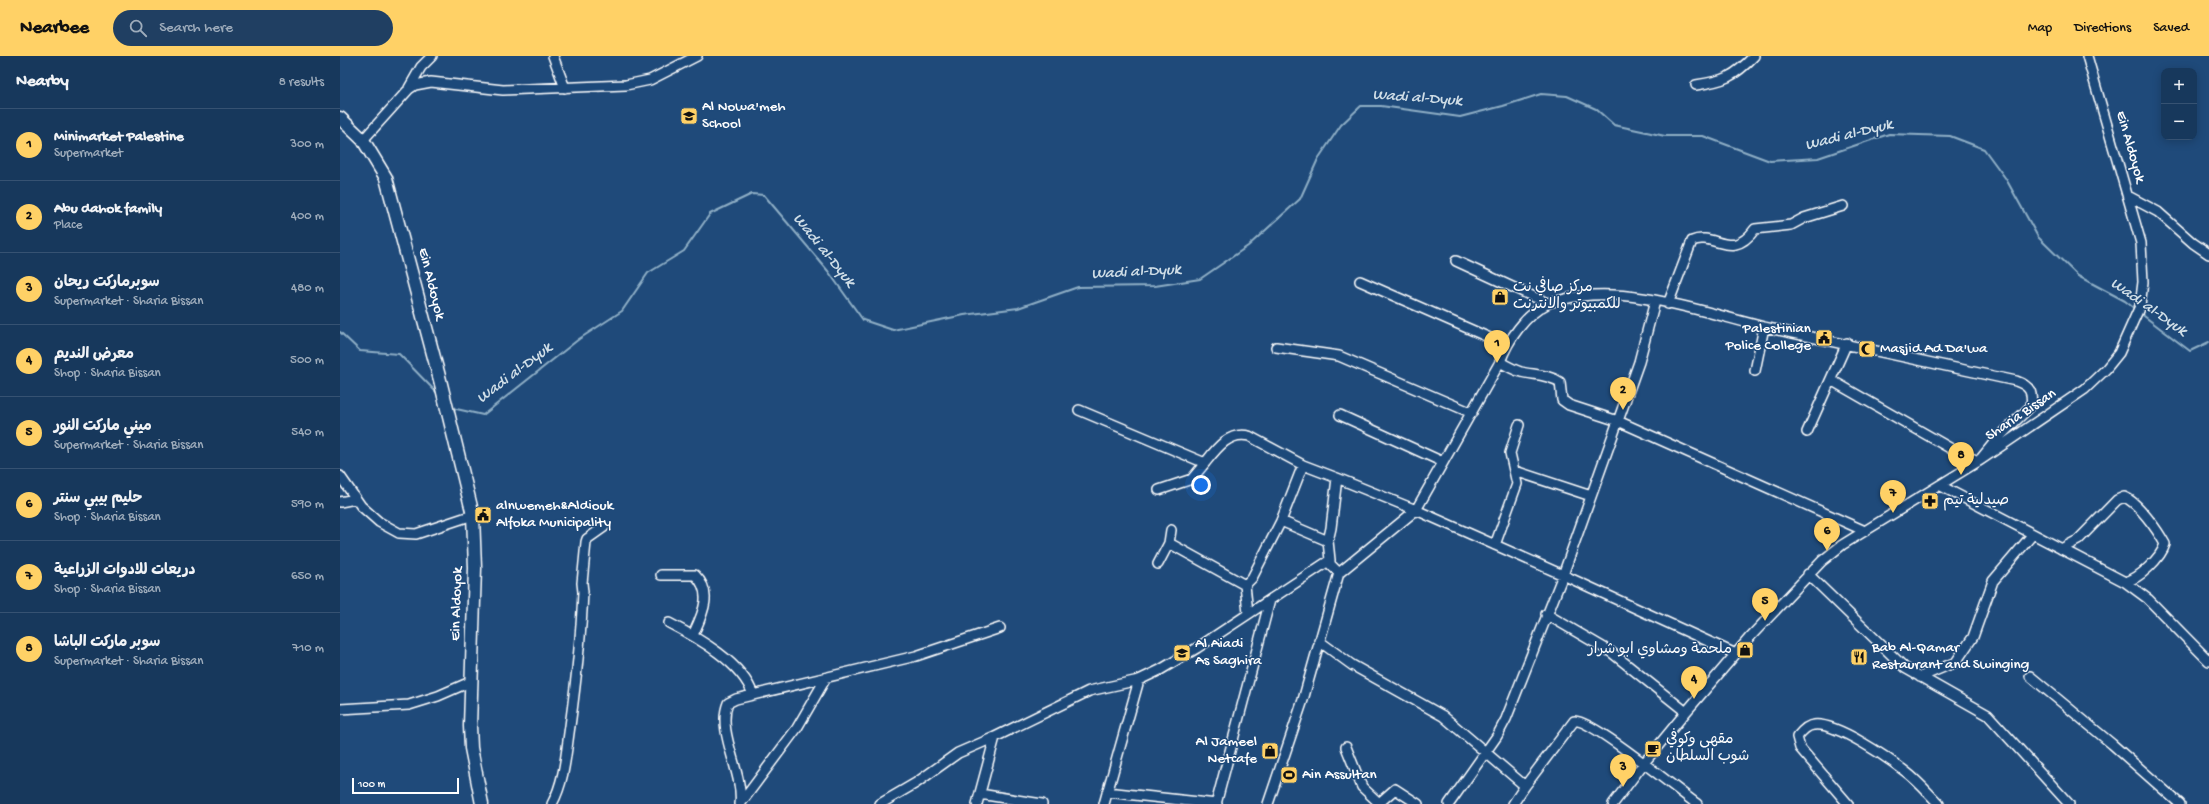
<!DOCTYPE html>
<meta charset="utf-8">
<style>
body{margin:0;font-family:"Gochi Hand","Playpen Sans Arabic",sans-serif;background:#203f62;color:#f1f3f6}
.controls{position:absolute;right:12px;top:12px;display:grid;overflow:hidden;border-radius:8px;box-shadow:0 2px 10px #0003}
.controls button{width:36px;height:36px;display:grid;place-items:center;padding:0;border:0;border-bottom:1px solid #365272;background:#17385c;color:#f1f3f6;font:20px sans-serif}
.scale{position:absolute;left:12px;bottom:10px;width:107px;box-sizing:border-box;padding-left:4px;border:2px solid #fff;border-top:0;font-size:11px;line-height:14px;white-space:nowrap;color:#fff;-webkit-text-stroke:3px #1f4a7a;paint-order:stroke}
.you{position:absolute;left:861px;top:429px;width:14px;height:14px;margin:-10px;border:3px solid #fff;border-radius:50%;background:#1a73e8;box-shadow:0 0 0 6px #1a73e833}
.badge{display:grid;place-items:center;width:26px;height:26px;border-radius:50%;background:#ffd166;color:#111;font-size:13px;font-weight:700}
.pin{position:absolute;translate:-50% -33px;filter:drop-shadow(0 1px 2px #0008)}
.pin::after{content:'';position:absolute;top:21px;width:14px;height:12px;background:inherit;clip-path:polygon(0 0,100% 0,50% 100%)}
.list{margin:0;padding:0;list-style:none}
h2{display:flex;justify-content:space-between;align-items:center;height:52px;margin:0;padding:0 16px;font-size:17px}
h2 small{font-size:13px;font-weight:400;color:#9eacbb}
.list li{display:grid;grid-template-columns:26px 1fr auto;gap:12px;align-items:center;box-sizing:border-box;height:72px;padding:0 16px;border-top:1px solid #365272}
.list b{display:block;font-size:15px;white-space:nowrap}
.list p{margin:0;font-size:13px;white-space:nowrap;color:#9eacbb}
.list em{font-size:13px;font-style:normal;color:#9eacbb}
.icon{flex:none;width:22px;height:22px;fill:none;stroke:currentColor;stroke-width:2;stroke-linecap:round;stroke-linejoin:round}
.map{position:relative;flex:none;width:1869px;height:748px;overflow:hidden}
header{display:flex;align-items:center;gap:24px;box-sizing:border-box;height:56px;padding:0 20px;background:#ffd166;color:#111}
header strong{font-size:19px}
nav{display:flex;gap:22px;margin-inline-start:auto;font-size:14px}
.search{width:280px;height:36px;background:#203f62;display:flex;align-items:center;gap:10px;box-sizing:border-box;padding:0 14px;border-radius:22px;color:#9eacbb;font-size:15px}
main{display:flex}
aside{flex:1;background:#17385c}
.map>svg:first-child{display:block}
</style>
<header>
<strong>Nearbee</strong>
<div class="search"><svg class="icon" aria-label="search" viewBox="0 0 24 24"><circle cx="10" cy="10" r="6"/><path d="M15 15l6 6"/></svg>Search here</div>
<nav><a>Map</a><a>Directions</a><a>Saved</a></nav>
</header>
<main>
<aside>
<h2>Nearby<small>8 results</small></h2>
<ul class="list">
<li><span class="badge">1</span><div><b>Minimarket Palestine</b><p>Supermarket</p></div><em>300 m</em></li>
<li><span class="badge">2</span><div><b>Abu dahok family</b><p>Place</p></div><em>400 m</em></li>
<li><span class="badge">3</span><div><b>سوبرماركت ريحان</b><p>Supermarket · Sharia Bissan</p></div><em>480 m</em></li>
<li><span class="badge">4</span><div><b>معرض النديم</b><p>Shop · Sharia Bissan</p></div><em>500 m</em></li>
<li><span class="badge">5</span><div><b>ميني ماركت النور</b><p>Supermarket · Sharia Bissan</p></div><em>540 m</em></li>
<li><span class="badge">6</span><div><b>حليم بيبي سنتر</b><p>Shop · Sharia Bissan</p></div><em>590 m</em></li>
<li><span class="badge">7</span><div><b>دريعات للادوات الزراعية</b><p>Shop · Sharia Bissan</p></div><em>650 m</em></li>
<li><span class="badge">8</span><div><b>سوبر ماركت الباشا</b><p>Supermarket · Sharia Bissan</p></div><em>710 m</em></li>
</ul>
</aside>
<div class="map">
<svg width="1869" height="748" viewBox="0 0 1869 748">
<rect width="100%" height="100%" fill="#1f4a7a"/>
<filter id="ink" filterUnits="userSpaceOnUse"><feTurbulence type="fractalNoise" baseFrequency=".025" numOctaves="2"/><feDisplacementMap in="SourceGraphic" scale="8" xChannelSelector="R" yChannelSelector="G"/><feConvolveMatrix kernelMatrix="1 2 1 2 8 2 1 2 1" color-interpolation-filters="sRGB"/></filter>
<g filter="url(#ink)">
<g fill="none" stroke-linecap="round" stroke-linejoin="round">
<path stroke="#8fafc6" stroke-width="2" d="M1800 257 1850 295 1869 286
M0 276 20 295 59 298 98 338
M112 352 143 359 239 283 282 255 308 217 344 195 370 158 412 138 424 139 488 215 523 264 553 274 624 259 678 252 738 231 815 230 860 223 908 190 960 143 978 103 1001 69 1021 50H1041L1120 61 1163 50 1201 38 1227 40 1256 53 1274 69 1325 80H1363L1430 105 1478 102 1549 78 1610 80 1644 93 1666 123 1698 181 1738 220 1785 245 1795 253"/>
<defs>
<path id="minor" d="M213 0 225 32
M1356 29C1384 25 1394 21 1414 0
M69 32 81 11 92 0
M23 84 69 33 75 29 91 26 163 34 286 29 310 24 357 0
M1788 140 1818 156 1853 187 1869 198
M1116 205 1207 247
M1020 225 1166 289
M1315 245 1299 306 1278 365 1525 475
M1328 248 1352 185C1374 175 1391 206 1415 173L1451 169 1464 162 1503 150
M1424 271 1676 325C1690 330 1693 336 1691 350L1656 384 1639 405 1622 399 1491 324
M936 291 999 300 1132 357
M1160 306C1167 310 1174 314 1181 316 1194 319 1207 318 1220 326L1222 344 1229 349 1278 365 1223 519 1396 598
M739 354 865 407C876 393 889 375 909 380L963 409 997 422 991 472 988 485 990 504
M1000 359 1103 406
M1467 376 1507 287
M963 409 941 465 988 485
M1175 415 1251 440
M0 420 21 450 39 466 59 477 76 478 133 459
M997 422 1076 454 999 517
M1601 430 1785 526C1799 523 1821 502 1825 488 1818 475 1798 446 1784 441L1777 444 1738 484 1721 493
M819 434 852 423 865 407
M0 446 15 443
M829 487 905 529
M1155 489 1177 428 1170 397 1179 369
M818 508 829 487 831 474
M1468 518 1565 612 1648 659 1729 748
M321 519H355C374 537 362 559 353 579
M1785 526 1808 543 1869 605
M908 557 905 529 912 522 941 465
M1206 558 1271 596 1346 656
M329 567C358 582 403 607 413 639
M979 585 1012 609 1103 660 1185 730 1173 748
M1690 620 1772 688 1840 748
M1580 621 1616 606 1633 581 1653 525 1693 478
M0 653 69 649 98 640 130 626
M1006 691 1022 731 1039 747
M1185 730 1234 665C1249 661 1340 736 1357 748
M767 736 877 748
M640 738 702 748
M401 747 457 672 486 622
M212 748C225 724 226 696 230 670 236 626 241 582 243 536L242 527 246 486 247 483 264 471
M400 748C404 717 376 676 388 647L396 643 576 600 660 572
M540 748 576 727 618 697 655 681
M637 748 655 681 749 635 799 624 820 614 857 592 990 504V508L999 517 963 644 928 748
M764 748 799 624
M876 748 930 544
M1038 748 1055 733 1078 748
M1109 748 1157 680 1166 663 1223 519 1076 454 1160 306C1168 284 1185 259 1207 248 1211 245 1217 245 1221 244 1283 227 1363 256 1424 271L1415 315
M1273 748 1304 707 1346 656 1411 580 1482 505 1502 489 1639 405 1745 333 1766 313 1779 297 1800 250 1803 226 1801 187 1747 0
M1508 748 1460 692 1457 681C1461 676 1467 669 1474 669 1496 666 1548 702 1566 716 1578 725 1588 737 1599 748"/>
<path id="major" d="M0 62 23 84 46 122 100 324 133 459 135 512 130 670 131 692 142 748"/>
</defs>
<use href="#minor" stroke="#fff" stroke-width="12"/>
<use href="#major" stroke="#fff" stroke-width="15"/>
<use href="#minor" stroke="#1f4a7a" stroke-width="9"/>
<use href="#major" stroke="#1f4a7a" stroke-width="12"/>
</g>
</g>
<defs>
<symbol id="school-square" viewBox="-11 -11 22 22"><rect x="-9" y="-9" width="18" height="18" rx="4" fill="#ffd166" stroke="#1f4a7a"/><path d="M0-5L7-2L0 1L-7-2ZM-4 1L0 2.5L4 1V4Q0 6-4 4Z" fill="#111"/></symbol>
<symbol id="shop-square" viewBox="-11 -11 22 22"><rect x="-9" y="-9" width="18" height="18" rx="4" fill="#ffd166" stroke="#1f4a7a"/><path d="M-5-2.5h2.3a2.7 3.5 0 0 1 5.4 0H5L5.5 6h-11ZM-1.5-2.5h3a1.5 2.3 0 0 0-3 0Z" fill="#111"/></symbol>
<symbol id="civic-square" viewBox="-11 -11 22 22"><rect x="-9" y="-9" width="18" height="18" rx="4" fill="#ffd166" stroke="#1f4a7a"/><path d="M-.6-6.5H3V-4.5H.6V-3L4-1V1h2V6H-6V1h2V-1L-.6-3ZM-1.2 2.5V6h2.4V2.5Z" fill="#111"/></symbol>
<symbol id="mosque-square" viewBox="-11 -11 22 22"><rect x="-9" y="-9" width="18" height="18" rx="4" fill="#ffd166" stroke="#1f4a7a"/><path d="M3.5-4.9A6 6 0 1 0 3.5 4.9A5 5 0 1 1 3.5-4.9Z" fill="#111"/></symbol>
<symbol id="pharmacy-square" viewBox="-11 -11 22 22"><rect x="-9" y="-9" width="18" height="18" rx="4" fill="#ffd166" stroke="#1f4a7a"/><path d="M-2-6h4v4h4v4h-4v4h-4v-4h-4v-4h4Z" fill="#111"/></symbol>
<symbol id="restaurant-square" viewBox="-11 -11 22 22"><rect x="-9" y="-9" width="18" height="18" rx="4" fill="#ffd166" stroke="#1f4a7a"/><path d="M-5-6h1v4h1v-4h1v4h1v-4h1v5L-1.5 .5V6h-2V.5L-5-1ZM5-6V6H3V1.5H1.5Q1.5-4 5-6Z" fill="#111"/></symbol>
<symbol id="cafe-square" viewBox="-11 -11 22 22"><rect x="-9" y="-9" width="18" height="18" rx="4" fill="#ffd166" stroke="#1f4a7a"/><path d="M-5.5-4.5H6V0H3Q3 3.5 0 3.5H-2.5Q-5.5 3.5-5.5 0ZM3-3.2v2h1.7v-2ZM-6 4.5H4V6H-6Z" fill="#111"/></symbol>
<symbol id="stadium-square" viewBox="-11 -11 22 22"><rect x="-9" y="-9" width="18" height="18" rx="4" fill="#ffd166" stroke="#1f4a7a"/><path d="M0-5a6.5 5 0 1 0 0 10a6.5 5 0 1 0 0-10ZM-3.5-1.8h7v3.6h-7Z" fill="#111"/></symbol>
</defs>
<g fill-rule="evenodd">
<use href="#school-square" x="339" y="50" width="20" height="20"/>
<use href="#shop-square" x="1150" y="231" width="20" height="20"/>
<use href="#civic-square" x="1474" y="272" width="20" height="20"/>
<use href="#mosque-square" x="1517" y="283" width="20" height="20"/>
<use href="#pharmacy-square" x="1580" y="435" width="20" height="20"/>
<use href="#civic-square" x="133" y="449" width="20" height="20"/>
<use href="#shop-square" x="1395" y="584" width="20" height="20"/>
<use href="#school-square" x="832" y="587" width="20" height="20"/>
<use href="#restaurant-square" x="1509" y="591" width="20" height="20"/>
<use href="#cafe-square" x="1303" y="683" width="20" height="20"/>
<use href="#shop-square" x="920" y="685" width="20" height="20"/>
<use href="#stadium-square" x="939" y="709" width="20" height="20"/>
</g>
<g text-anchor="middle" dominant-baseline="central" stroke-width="3" stroke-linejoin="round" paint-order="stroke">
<g font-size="15" fill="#fff" stroke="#1f4a7a" text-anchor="start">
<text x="362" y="51">Al Nowa'meh<tspan x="362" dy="17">School</tspan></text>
<text x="1173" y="232">مركز صافي نت<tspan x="1173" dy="17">للكمبيوتر والانترنت</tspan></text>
<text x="1471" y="273" text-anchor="end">Palestinian<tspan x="1471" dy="17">Police College</tspan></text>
<text x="1540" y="293">Masjid Ad Da'wa</text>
<text x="1603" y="445">صيدلية تيم</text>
<text x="156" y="450">alnwemeh&amp;Aldiouk<tspan x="156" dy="17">Alfoka Municipality</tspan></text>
<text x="855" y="588">Al Aiadi<tspan x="855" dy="17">As Saghira</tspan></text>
<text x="1532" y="592">Bab Al-Qamar<tspan x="1532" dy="17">Restaurant and Swinging</tspan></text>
<text x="1392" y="594" text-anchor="end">ملحمة ومشاوي ابو شرار</text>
<text x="1326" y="684">مقهى وكوفي<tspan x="1326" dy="17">شوب السلطان</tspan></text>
<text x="917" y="686" text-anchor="end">Al Jameel<tspan x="917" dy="17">Netcafe</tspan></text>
<text x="962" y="719">Ain Assultan</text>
</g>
<g font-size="15" fill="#fff" stroke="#1f4a7a">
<text transform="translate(1790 91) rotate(74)">Ein Aldoyok</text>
<text transform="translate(91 228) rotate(76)">Ein Aldoyok</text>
<text transform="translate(1681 359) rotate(-34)">Sharia Bissan</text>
<text transform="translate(117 548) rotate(-88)">Ein Aldoyok</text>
</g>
<g font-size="16" font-style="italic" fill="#d0dee7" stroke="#1f4a7a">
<text transform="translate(1077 43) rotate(4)">Wadi al-Dyuk</text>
<text transform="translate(1509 80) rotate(-14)">Wadi al-Dyuk</text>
<text transform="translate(483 195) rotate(51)">Wadi al-Dyuk</text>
<text transform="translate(796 217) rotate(-3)">Wadi al-Dyuk</text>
<text transform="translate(1808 252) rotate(35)">Wadi al-Dyuk</text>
<text transform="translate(175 318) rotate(-37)">Wadi al-Dyuk</text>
</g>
</g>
</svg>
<div class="controls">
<button>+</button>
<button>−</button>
</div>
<div class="scale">100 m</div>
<div class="you"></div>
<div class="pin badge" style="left:1157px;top:307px">1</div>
<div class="pin badge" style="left:1283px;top:354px">2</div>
<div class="pin badge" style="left:1283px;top:731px">3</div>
<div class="pin badge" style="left:1354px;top:643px">4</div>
<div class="pin badge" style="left:1425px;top:565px">5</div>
<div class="pin badge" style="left:1487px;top:495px">6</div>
<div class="pin badge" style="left:1553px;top:457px">7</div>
<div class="pin badge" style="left:1621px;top:419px">8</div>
</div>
</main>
